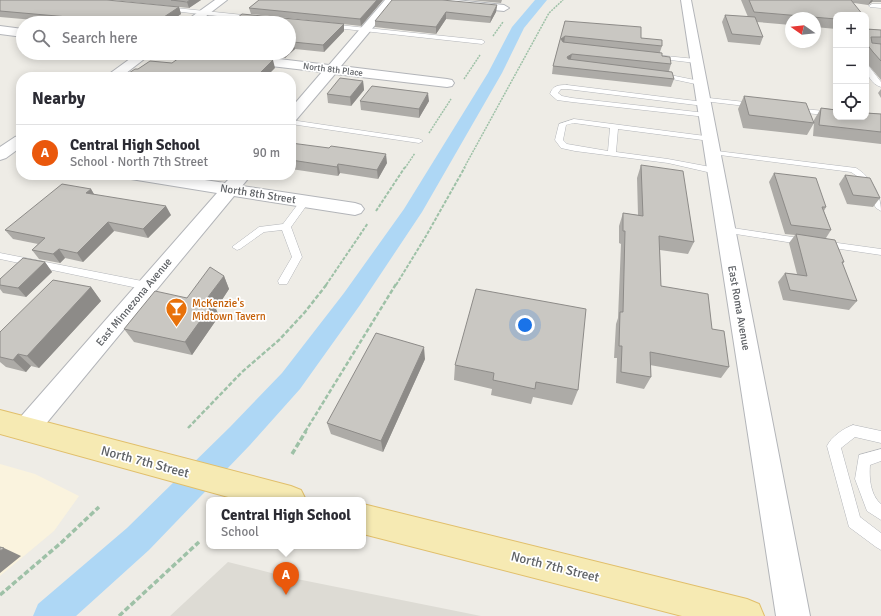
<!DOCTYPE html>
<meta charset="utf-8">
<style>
body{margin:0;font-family:Signika,sans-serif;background:#f7f7f7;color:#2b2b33}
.controls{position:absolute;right:12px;top:12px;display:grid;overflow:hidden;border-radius:8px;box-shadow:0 2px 10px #0003}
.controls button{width:36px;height:36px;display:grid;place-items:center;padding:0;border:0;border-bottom:1px solid #e1e1e2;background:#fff;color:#2b2b33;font:20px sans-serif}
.compass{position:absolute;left:785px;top:12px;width:36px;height:36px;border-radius:50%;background:#fff;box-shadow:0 2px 10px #0003;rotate:284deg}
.you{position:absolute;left:525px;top:325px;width:14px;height:14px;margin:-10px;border:3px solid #fff;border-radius:50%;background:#1a73e8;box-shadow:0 0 0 6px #1a73e833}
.badge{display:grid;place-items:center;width:26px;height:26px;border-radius:50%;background:#ea580c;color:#fff;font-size:13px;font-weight:700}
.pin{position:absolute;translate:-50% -33px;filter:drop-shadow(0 1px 2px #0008)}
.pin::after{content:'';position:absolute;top:21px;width:14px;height:12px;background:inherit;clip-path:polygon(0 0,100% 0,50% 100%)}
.popup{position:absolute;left:206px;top:497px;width:160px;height:52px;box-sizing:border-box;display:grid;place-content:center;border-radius:8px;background:#fff;filter:drop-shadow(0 1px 3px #0005);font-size:13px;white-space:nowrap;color:#7c7c81}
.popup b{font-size:15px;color:#2b2b33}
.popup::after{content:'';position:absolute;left:50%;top:100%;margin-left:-8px;border:8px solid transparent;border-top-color:#fff}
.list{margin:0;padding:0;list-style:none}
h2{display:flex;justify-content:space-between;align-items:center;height:52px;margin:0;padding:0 16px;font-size:17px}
h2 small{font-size:13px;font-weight:400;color:#7c7c81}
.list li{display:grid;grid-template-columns:26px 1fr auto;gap:12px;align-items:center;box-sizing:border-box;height:56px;padding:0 16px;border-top:1px solid #e1e1e2}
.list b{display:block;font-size:15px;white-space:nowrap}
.list p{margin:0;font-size:13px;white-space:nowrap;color:#7c7c81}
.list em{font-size:13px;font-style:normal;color:#7c7c81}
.icon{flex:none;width:22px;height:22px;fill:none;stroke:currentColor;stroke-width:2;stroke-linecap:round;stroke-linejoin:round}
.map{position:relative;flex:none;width:881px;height:616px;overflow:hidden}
.search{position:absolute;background:#fff;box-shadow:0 2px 10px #0003;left:16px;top:16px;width:280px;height:44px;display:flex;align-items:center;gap:10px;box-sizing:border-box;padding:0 14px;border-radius:22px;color:#7c7c81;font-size:15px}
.panel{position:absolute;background:#fff;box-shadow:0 2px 10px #0003;left:16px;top:72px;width:280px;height:108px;border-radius:16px}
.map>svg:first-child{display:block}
</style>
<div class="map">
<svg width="881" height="616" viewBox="0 0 881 616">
<rect width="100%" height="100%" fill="#eeece6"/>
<path fill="#faf3de" d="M0 464 35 474 79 496 54 531 0 576Z"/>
<path fill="#dddbd4" d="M228 562 287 577 481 616H170Z"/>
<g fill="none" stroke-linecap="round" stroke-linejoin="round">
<path fill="#aed7f5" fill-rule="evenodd" d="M535 0H547L524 28 502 73 422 212 360 305 300 389 250 445 149 550 76 616H33L38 604 127 528 230 427 282 373 344 293 404 209 488 73 512 27Z"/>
<defs>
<path id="lane" d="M872 4H881V8L870 7 869 6Z
M166 7 253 16 256 18 253 20 164 10 163 9Z
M329 24 482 40 485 42 482 44 327 27 326 26Z
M655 55 696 59 699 61 696 63 653 58V56Z
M866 64 868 65 881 82V87C871 84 866 74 866 64Z
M660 73 700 81 703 83 700 85 658 76 657 75Z
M567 85 704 102 708 104 704 106 567 89H561L558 93 562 96 572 98 706 113 710 115 706 117 572 102 557 100 550 94C553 85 559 85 567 85Z
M700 97 754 103 758 105 754 107 703 101H700Z
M792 108 836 112V116L795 112 791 110Z
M574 119 713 137 714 139 710 141 618 129 616 152 668 159 716 168 720 171 716 174 668 163 575 151 561 148 555 140 559 124ZM574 123 610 128 608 151 567 144 563 140 566 125Z
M291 120 419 139 423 141 419 143 291 124Z
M709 150 856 168C871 177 881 194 881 211L876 208 860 178 851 172 712 154H709Z
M304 199 309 202 291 227 302 257 287 284H279L278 281 292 257 282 230 264 232 240 249 237 250 232 247 259 227 283 224 301 200Z
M726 227 806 239 811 242 806 245 723 232 721 230 723 228Z
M823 241 881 249V255L820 246 818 244Z
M0 253 147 282 151 283 152 286 151 289 147 290 0 259Z
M853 425 881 431V443L855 437 841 448 860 517 881 533V550L876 547 849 527 827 446C831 437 844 428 853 425Z
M881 449V461L870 465C869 477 870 495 881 504V520L867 511 855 479 859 455Z"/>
<path id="street" d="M215 0H227L197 23H183Z
M385 0H396L341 66 447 79 452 80 454 83 452 86 447 87 335 74 296 120 291 121V108L322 72 196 57 192 56 190 53H228L329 65Z
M418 0H456L504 5 509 8 504 11 423 3Z
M681 0H691L810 616H776Z
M0 26 23 29V37L0 34Z
M138 53H152L121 77H105Z
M21 135V147L6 158 0 160V147L15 137Z
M128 175H171L225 183 233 175H251L242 186 355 203 361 205 364 209 361 213 355 215 234 196 35 437 26 441 17 437 13 429 17 421 217 193 137 180 131 179Z"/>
<path id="primary" d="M0 410 291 486 301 490 306 500H239L0 434Z
M363 504 747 599 759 604 764 616H682L363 534Z"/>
</defs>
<use href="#lane" stroke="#b3b5b9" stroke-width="1"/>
<use href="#street" stroke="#b3b5b9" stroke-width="2"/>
<use href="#primary" stroke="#e1bf6b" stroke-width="2"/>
<path stroke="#9ec1a7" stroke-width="1.5" stroke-dasharray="2 1" stroke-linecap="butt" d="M493 36 503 22
M464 79 480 55
M429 133 451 99
M405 168 415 153
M464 168 549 13 563 0"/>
<path stroke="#9ec1a7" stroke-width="2" stroke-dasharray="3.5 1.5" stroke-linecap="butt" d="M376 211 405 167
M326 285 368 223
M396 285 426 236 465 167"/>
<path stroke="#9ec1a7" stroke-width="2.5" stroke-dasharray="4.5 2" stroke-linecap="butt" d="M188 428 242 372 279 340 305 312 327 284
M305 432 396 284"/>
<path stroke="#9ec1a7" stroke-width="3.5" stroke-dasharray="5.5 2.5" stroke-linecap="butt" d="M292 454 306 431
M0 595 62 542 99 507
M119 616 199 542"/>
<use href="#lane" fill="#fff" fill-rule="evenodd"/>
<use href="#street" fill="#fff" fill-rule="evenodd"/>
<use href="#primary" fill="#f6eab3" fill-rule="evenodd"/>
</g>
<path fill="#adaba7" d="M0 0 179 7 181 14 168 23H68L0 17Z
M112 0H201L189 8Z
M259 0H383L361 26 251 14 249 8Z
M470 0H502L501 3Z
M741 0H881V2H872L868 5 854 3 836 15V29L815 27V18H791V25L757 22 763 37 760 45 728 42 722 22 725 15 748 17Z
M497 5 496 12 490 23 446 19 436 34 375 27V21Z
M565 21 641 38 662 46 660 52 662 56 671 64 669 71 674 79 671 87 552 74 553 66Z
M289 23 344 24V31L324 52 295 49 285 58 241 53H289Z
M866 29 881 30V80L866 62Z
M363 81 364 90 351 106 328 103 327 94Z
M881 89V98L878 93Z
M744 96 814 122V120L821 108 881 114V144L813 136 814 123 807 135 743 128 738 109Z
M360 101H429L419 118 361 110Z
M291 143 387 163 378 179 340 173 338 176 291 169Z
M641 165 694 242 688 254 660 250 661 286 712 329 729 367 721 378 650 365 651 377 644 389 616 383 617 358H614L616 324 618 318 621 244 619 243V226L623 213 638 215 637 178Z
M774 173 826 207 824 211 831 230 826 238 844 262 842 264 857 301 849 310 783 300 778 282 785 273 797 274 789 243 795 235 785 234 769 182Z
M845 175 880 198 873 207 847 204 839 184Z
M91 189 94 194 171 215 148 238 114 231 83 262 65 258 60 263 39 259 32 250 38 244 13 239 5 230Z
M45 262 52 272 26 297 3 293 0 289V279Z
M224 276 229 289 216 309 219 316 192 355 134 342 124 329 187 298Z
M91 287 101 301 39 368 31 366 26 372 6 367 0 362V332Z
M425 359 383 452 331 434 327 423Z
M455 365 578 390 572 405 533 397 531 404 491 395 492 389 454 380Z"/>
<path fill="#8d8b88" d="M190 0H201L189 8 187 2Z
M377 0H383L361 26 360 19Z
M871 0H873L872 2 868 5Z
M497 5 496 12 490 23 491 17Z
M179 7 181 14 168 23H155Z
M446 12V19L436 34V27Z
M344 24V31L324 52 323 45Z
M565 36 564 44 561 39Z
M293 42 295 49 285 58 284 53H289V46Z
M572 54 570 62 567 57Z
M273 60 275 68 266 77 259 74Z
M363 81 364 90 351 106 350 97Z
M428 93 429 101 419 118V109Z
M386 154 387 163 378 179 377 170Z
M338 164 340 173 338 176 337 167Z
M91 189 96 198 86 193Z
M166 206 171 215 148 238 143 229Z
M108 222 114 231 83 262 77 253Z
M59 249 65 258 60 263 53 254Z
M45 262 52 272 26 297 18 288Z
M224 276 229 289 216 309 219 316 192 355 185 342 205 301Z
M91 287 101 301 39 368 27 356Z
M424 347 425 359 383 452 381 441Z
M18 354 31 366 26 372 13 360Z
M4 548 21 556 0 573V551Z"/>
<path fill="#c9c7c2" stroke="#8d8b88" d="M0 0H107L179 7 155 23H126L90 19H91L0 11Z
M171 0H190L187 2Z
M259 0H377L360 19 249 8Z
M392 0H442L497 5 491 17 446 12 436 27 375 21Z
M749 0H851L863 15H836V19L754 12Z
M242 14 344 24 323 45 293 42 289 46V23H225L232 17 237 18Z
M725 15 755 17 763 37 732 34Z
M565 21 641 27V38L662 40V46L565 36 561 39 563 42 662 53V56L670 57 671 64 572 54 567 57 568 59 672 72 674 79 553 66Z
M866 29 881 30V37H871L872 43 881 44V61L873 52 866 43Z
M186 53H214L273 60 259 74 278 77H123L135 69H138L150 61 172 63Z
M340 78 363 81 350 97 327 94Z
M372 86 428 93 419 109 360 101Z
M744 96 806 103 814 123 749 115Z
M821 108 836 110V117H866V113L881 114V132L819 125Z
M291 143 329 148 331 146 386 154 377 170 338 164 337 167 291 160Z
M641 165 683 171 694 242 659 236 661 286 708 294 712 329 724 331 729 367 650 352 651 377 621 372 622 346H619L620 312H623L625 231H623V213L643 216Z
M774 173 816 178 826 207H822L831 230 791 225Z
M845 175 870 178 880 198 853 195Z
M62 184 91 189 86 193 166 206 143 229 108 222 77 253 59 249 53 254 32 250 45 238 5 230Z
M796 234 835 240 844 262H842L857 301 790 290 785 273 807 276Z
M23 258 45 262 18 288 0 285V279Z
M210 267 224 276 205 301 213 303 185 342 124 329 155 291 187 298Z
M53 280 91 287 27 356 18 354 13 360 0 357V332Z
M476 289 586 309 578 390 536 382 535 389 493 380 494 373 455 365Z
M376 333 424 347 381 441 327 423Z
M0 547 4 548 0 551Z"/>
<defs>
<symbol id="bar-pin" viewBox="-11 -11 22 30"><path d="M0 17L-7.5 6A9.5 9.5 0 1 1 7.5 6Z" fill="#e8710a" stroke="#fff"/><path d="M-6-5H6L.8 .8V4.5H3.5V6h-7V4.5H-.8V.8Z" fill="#fff"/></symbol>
</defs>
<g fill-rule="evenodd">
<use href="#bar-pin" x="164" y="296" width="25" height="34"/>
</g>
<g text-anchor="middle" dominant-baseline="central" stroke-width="3.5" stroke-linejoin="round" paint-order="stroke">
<g font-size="9" fill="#5d6064" stroke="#fff">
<text transform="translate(333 70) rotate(7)">North 8th Place</text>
</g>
<g font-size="11" fill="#5d6064" stroke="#fff">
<text transform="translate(258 194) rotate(9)">North 8th Street</text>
<text transform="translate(134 302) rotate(-50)">East Minnezona Avenue</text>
<text transform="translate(739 308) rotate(80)">East Roma Avenue</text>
</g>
<g font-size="11" fill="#c56008" stroke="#fff" text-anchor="start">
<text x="192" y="303">McKenzie's<tspan x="192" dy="13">Midtown Tavern</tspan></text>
</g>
<g font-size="13" fill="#5d6064" stroke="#fff">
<text transform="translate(145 462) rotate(15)">North 7th Street</text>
<text transform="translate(555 567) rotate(14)">North 7th Street</text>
</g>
</g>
</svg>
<div class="controls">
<button>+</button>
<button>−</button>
<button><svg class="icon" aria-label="locate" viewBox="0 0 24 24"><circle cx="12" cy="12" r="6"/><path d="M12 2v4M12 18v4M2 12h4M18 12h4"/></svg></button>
</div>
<svg class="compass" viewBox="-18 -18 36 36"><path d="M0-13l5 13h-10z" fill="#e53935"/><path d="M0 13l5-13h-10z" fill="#7c7c81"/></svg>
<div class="you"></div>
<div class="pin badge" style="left:286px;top:595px">A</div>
<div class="popup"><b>Central High School</b>School</div>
<div class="search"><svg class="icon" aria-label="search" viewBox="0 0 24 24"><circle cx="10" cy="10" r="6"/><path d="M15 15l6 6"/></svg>Search here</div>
<section class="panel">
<h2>Nearby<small></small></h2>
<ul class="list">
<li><span class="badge">A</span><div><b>Central High School</b><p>School · North 7th Street</p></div><em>90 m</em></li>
</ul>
</section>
</div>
